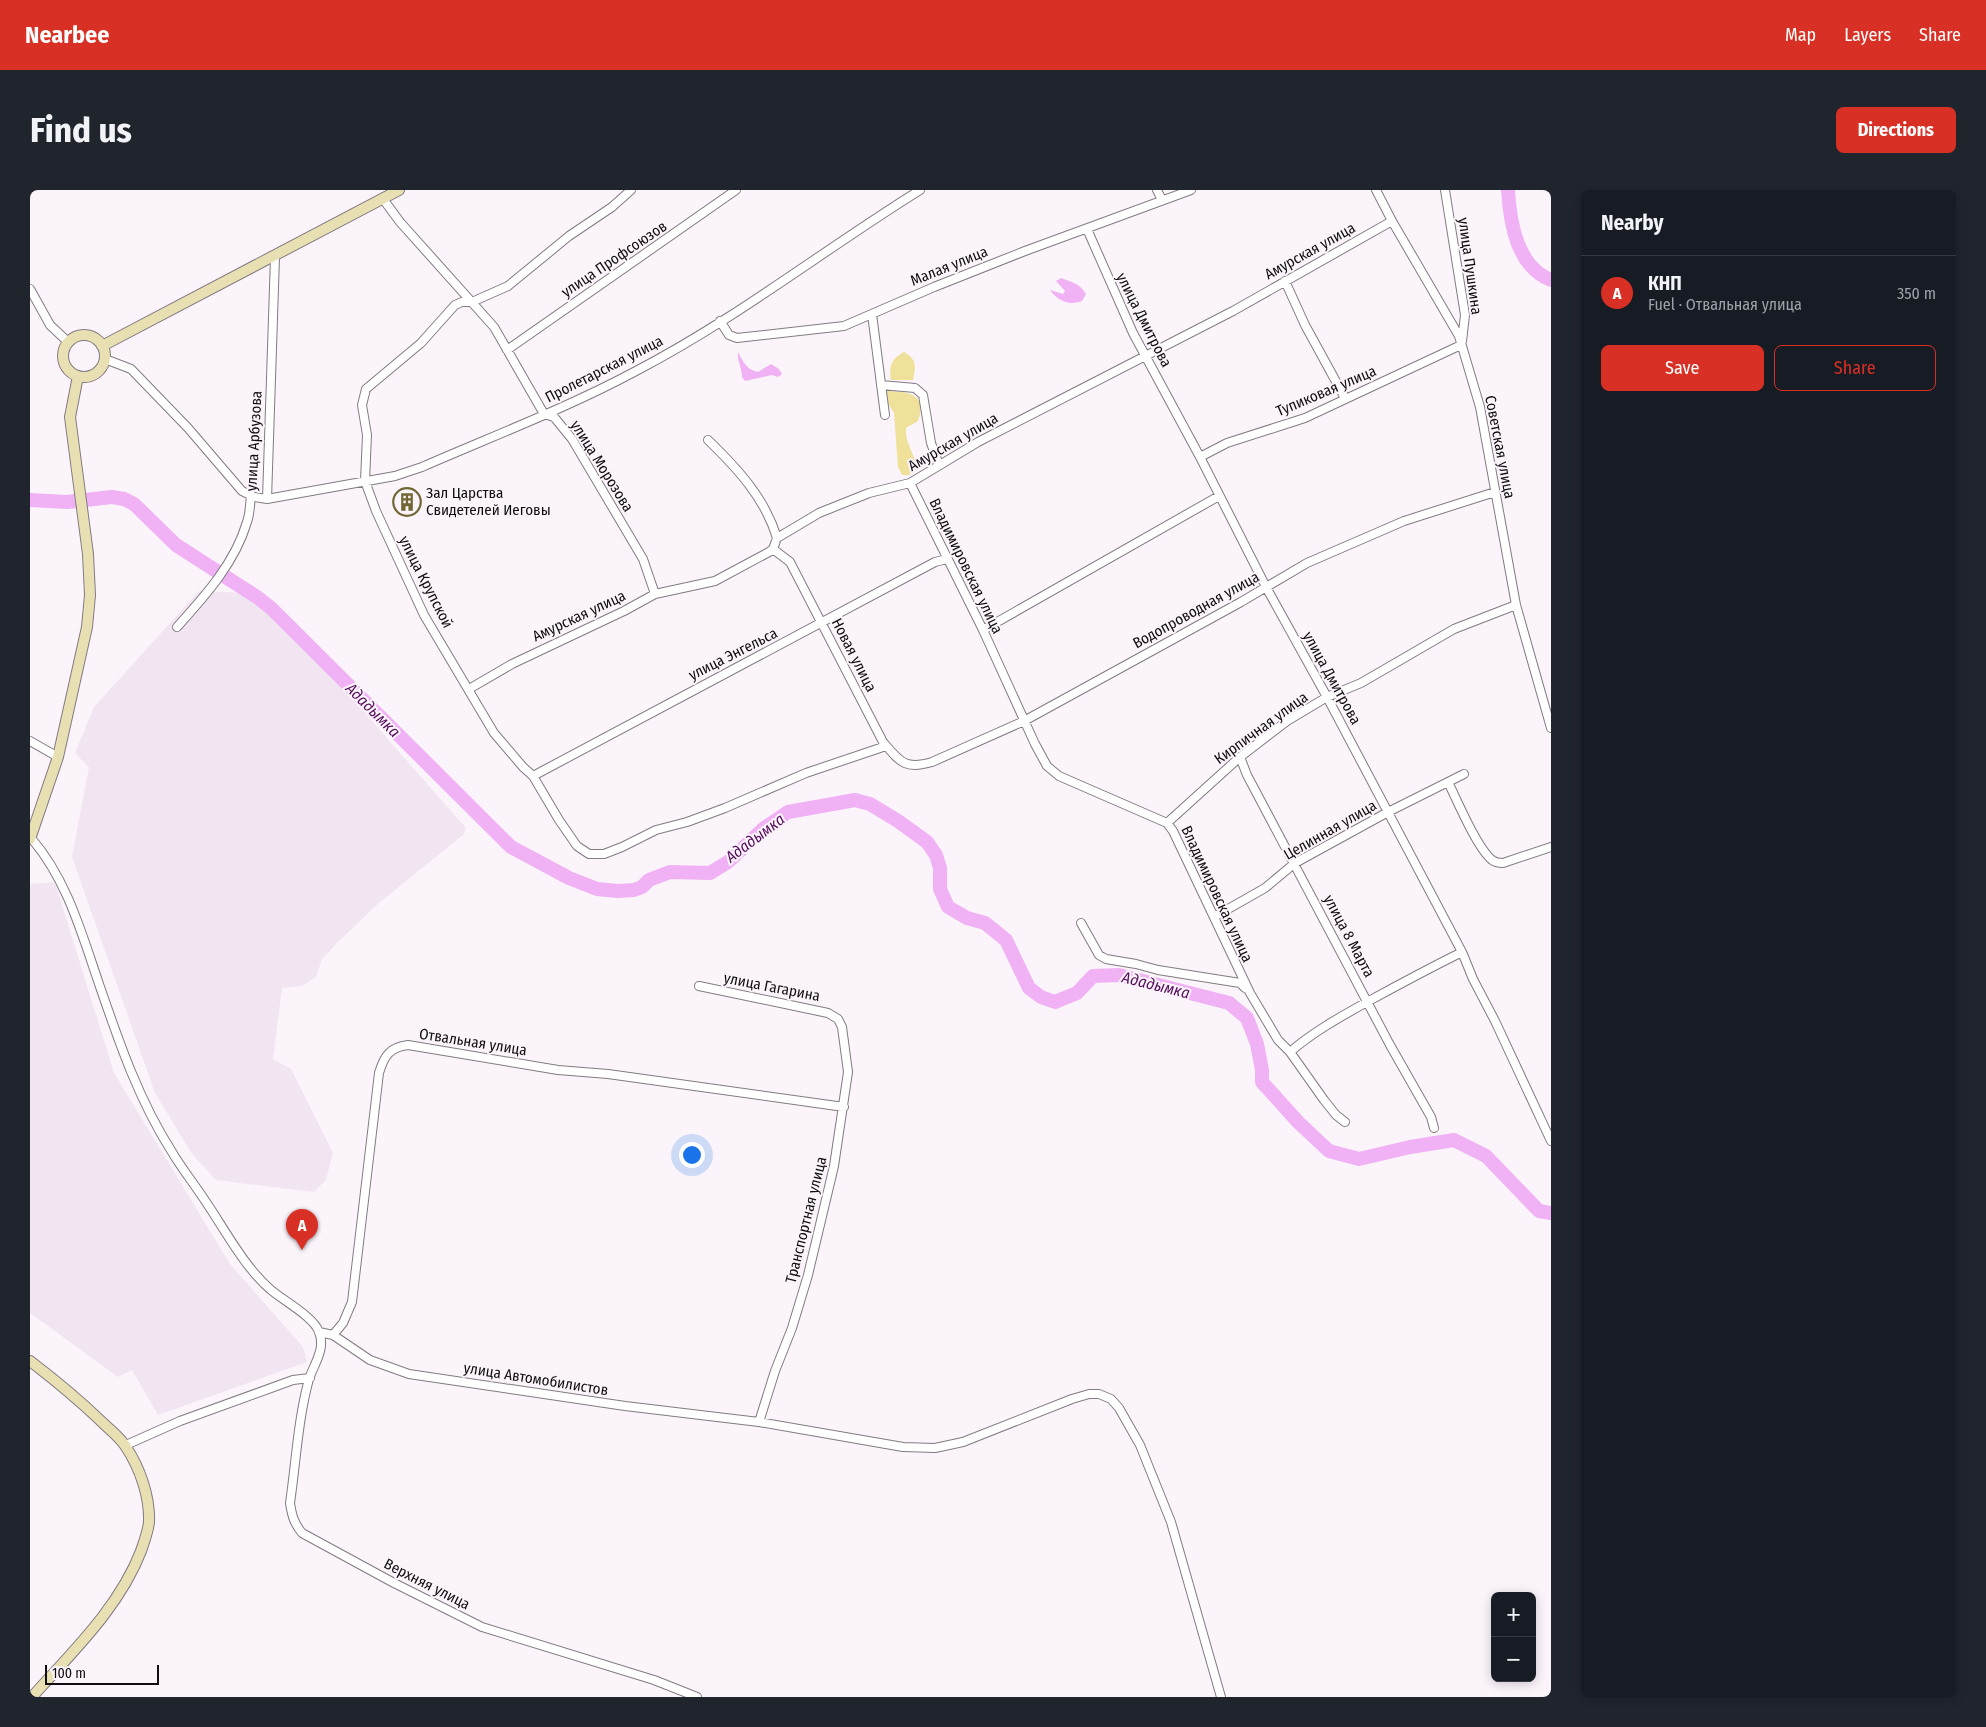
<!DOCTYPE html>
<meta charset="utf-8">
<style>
body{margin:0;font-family:"Fira Sans Condensed",sans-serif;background:#20242c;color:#f1f3f6}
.controls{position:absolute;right:15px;bottom:15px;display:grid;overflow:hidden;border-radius:8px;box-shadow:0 2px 12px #0003}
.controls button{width:45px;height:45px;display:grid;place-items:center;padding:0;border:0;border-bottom:1px solid #363941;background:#171b24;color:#f1f3f6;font:25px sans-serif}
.scale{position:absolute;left:15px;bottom:12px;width:114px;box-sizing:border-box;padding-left:5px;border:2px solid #100d10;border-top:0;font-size:14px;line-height:18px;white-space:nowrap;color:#100d10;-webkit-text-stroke:4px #fbf4fb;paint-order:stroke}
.you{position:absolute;left:661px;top:964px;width:18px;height:18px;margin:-12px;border:4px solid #fff;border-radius:50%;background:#1a73e8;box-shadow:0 0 0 8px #1a73e833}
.badge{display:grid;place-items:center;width:32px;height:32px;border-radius:50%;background:#d93025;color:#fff;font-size:16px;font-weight:700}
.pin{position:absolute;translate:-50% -41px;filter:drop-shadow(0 1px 2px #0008)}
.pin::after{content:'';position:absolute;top:26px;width:18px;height:15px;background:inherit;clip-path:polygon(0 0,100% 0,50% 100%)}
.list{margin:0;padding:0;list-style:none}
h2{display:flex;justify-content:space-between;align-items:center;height:65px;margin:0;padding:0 20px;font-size:21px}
h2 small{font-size:16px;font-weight:400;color:#9ea1a6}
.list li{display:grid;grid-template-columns:32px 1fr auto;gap:15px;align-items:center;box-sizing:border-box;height:75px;padding:0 20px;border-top:1px solid #363941}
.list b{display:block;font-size:19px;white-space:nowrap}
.list p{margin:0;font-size:16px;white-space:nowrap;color:#9ea1a6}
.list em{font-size:16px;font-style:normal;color:#9ea1a6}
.actions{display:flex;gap:10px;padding:15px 20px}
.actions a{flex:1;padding:11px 0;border:1px solid #d93025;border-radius:8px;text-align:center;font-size:18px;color:#d93025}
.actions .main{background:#d93025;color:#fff}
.map{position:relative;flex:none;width:1521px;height:1507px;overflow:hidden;border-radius:8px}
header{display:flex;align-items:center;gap:30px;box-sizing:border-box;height:70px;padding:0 25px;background:#d93025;color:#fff}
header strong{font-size:24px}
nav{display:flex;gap:28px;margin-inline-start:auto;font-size:18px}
.intro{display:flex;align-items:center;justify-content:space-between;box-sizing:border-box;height:120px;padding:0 30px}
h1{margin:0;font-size:35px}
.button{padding:12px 22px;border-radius:8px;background:#d93025;color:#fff;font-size:18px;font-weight:700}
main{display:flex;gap:30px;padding:0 30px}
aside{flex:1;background:#171b24;border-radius:8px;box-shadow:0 2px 12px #0003}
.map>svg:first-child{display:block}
</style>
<header>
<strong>Nearbee</strong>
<nav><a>Map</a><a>Layers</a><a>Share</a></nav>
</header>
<div class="intro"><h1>Find us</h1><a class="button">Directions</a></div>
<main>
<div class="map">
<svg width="1521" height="1507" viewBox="0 0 1521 1507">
<rect width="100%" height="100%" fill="#fbf4fb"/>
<path fill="#f2e5f2" d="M169 401 220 403 261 439 436 638 433 645 350 712 309 751 292 769 286 787 272 796 252 798 243 869 261 879 303 963 296 990 284 1002 186 990 162 964 125 903 42 667 59 577 45 563 64 517Z
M25 692 84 883 200 1074 273 1157 277 1172 128 1225 102 1180 88 1187 0 1123V697L1 694Z"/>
<path fill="#efe19a" d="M874 162C887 169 886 177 883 190H861C859 176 861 169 874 162Z
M858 201C879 202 898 204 888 231L876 238C874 251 885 263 886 278L879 285H872L868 277 864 223 857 211 856 202Z"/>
<path fill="#f0b2f4" d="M1031 88C1042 92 1050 94 1056 104L1052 111C1039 116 1028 111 1020 100L1033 104 1035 101 1026 91Z
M708 162C713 172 717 180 728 182L741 174 749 179 752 184 748 187 742 185 715 191 712 187C712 178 707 171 708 162Z"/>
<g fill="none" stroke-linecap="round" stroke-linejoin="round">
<path stroke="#f0b2f4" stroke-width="14" d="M1478 0C1480 33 1487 77 1521 90
M0 310 37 312 82 307 94 309 104 314 146 355 227 407 241 418 481 657 539 688 567 699 588 701 604 700 612 697 619 690 640 682 680 683 698 672 733 639 758 622 825 610 840 614 868 631 897 652 906 665 910 678V699L918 717 937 728 955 733 976 750 999 798 1011 807 1025 812 1047 803 1063 786 1089 785 1199 813 1217 828 1227 854 1232 880V892L1268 932 1299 961 1329 969 1380 957 1424 950 1456 966 1509 1021 1521 1023"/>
<defs>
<path id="street" d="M601 0 582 17 539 46 478 96 442 112H432L425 115 391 153 336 199 332 215 337 245 335 291 346 321 394 425 464 543 493 577 503 586 529 630 547 656 559 664H574L592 657 626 640 657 632 695 618 776 583 856 556
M1127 0 1132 10
M1346 0 1362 31 1429 146 1450 217 1486 415 1521 538
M1415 0 1435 125 1432 151
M353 9 370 32 464 137 514 224 524 227 542 249 613 369 625 404
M1057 39 1103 143 1170 267 1236 397 1297 507 1432 762 1443 789 1465 831 1521 951
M1255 91 1275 135 1315 208
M0 99 20 135 38 152
M842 124 855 225
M690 131 699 145 707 148 814 136 904 97 995 61 1161 0
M477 160 706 0
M75 169 101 179 158 238 212 301 224 307 237 309 365 286 392 277C463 246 537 218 606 181 706 129 795 59 890 0
M851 195 885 198 893 205 901 253 909 275
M678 250C707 278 735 308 747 348
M1170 267 1197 253 1275 228 1431 155
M880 293 953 440 1005 554 1017 576 1029 586 1137 633 1143 641 1220 803 1248 850 1260 862 1294 910 1306 925 1315 932
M237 309 245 67
M743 359 760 372 853 552C870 572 875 580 902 572L994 531 1211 412 1277 373 1374 331 1465 302
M147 437C175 406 205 373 217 332 220 324 220 314 221 305
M953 440 1189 306
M439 499 482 474 594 421 625 404 685 391 739 362 743 359 747 348 789 323 839 303 880 293 948 252 1203 121 1362 31
M0 551 28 567
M1210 567 1217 585 1360 855 1401 927 1404 938
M503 586 905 372 917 369
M1418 592C1427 610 1447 658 1462 670 1466 673 1469 673 1473 673L1521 657
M1137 633 1210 567 1257 531 1297 507 1331 493 1424 439 1486 415
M1 648C36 688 51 741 68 791 88 849 108 909 142 962 152 979 165 995 176 1012 195 1040 215 1078 241 1100 254 1111 284 1127 289 1142 296 1159 284 1174 279 1189 268 1229 266 1272 260 1313 262 1326 264 1333 272 1343L364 1393 452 1437 624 1490 667 1507
M1184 727 1235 698 1265 673 1358 622 1434 584
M1051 733 1069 765 1076 769 1106 774 1128 780 1210 793 1215 798
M669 796 798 823 808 829 812 837 818 882 804 976 778 1085 762 1138 745 1181 729 1232
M1260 862C1283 842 1310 827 1337 812 1368 795 1400 778 1432 762
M289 1142 303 1145 340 1170 379 1184 595 1216 729 1232 873 1257 905 1258 933 1252 1042 1209 1059 1204H1069L1081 1209 1089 1218 1110 1255 1141 1332 1191 1507
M303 1145 313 1133 322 1112 349 883C354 866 360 857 378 855L528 880 578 884 814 917
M96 1255 150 1231 263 1190 280 1188"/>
<path id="secondary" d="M33 166a21 21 0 1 1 42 0a21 21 0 1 1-42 0Z
M72 156 369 0
M0 649 28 567 57 437 60 405 58 364 40 227 48 186
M0 1171C25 1190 49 1210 72 1232 80 1240 90 1247 96 1257 110 1278 120 1307 119 1332 118 1342 114 1352 111 1361 89 1418 42 1462 2 1507"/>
</defs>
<use href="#street" stroke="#827b82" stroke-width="10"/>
<use href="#secondary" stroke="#827b82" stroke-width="12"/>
<use href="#street" stroke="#fff" stroke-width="8"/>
<use href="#secondary" stroke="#e8e0b3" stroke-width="10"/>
</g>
<defs>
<symbol id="building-ring" viewBox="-11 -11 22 22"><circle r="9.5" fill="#fbf4fb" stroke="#716734" stroke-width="1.5"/><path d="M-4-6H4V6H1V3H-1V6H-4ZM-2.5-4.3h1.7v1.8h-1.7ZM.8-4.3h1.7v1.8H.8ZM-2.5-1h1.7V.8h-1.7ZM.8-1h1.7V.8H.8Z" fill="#716734"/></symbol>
</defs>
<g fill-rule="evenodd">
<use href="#building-ring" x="361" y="296" width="32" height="32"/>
</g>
<g text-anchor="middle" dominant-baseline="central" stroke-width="4" stroke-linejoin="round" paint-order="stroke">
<g font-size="15" fill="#100d10" stroke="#fbf4fb">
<text transform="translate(1280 61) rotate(-29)">Амурская улица</text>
<text transform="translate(584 69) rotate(-34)">улица Профсоюзов</text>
<text transform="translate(919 76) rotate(-22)">Малая улица</text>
<text transform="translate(1440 76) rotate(82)">улица Пушкина</text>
<text transform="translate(1114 130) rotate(63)">улица Дмитрова</text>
<text transform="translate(574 179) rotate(-27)">Пролетарская улица</text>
<text transform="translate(1296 201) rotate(-23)">Тупиковая улица</text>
<text transform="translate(224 251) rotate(-87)">улица Арбузова</text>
<text transform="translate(923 252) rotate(-30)">Амурская улица</text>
<text transform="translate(1470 257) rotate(79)">Советская улица</text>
<text transform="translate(572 276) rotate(58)">улица Морозова</text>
<text transform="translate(936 376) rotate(64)">Владимировская улица</text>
<text transform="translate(396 392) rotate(63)">улица Крупской</text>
<text transform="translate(1166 420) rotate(-29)">Водопроводная улица</text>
<text transform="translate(549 426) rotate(-25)">Амурская улица</text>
<text transform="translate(703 464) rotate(-27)">улица Энгельса</text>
<text transform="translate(824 465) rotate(63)">Новая улица</text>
<text transform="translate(1302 488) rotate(61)">улица Дмитрова</text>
<text transform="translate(1231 538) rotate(-36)">Кирпичная улица</text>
<text transform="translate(1300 640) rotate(-30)">Целинная улица</text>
<text transform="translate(1187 704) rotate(65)">Владимировская улица</text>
<text transform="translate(1319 746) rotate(62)">улица 8 Марта</text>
<text transform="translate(742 797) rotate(11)">улица Гагарина</text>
<text transform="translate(443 852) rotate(9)">Отвальная улица</text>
<text transform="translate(776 1030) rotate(-76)">Транспортная улица</text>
<text transform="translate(506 1189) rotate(9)">улица Автомобилистов</text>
<text transform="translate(397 1394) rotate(27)">Верхняя улица</text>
</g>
<g font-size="15" fill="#100d10" stroke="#fbf4fb" text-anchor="start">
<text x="396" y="303">Зал Царства<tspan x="396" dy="17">Свидетелей Иеговы</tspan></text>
</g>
<g font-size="16" font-style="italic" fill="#570d5d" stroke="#fbf4fb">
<text transform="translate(343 520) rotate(45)">Ададымка</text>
<text transform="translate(725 648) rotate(-37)">Ададымка</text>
<text transform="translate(1126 795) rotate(14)">Ададымка</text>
</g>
</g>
</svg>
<div class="controls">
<button>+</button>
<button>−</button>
</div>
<div class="scale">100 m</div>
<div class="you"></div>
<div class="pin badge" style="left:272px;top:1060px">A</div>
</div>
<aside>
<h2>Nearby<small></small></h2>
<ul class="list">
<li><span class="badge">A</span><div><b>КНП</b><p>Fuel · Отвальная улица</p></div><em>350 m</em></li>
</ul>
<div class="actions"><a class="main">Save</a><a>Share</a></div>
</aside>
</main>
